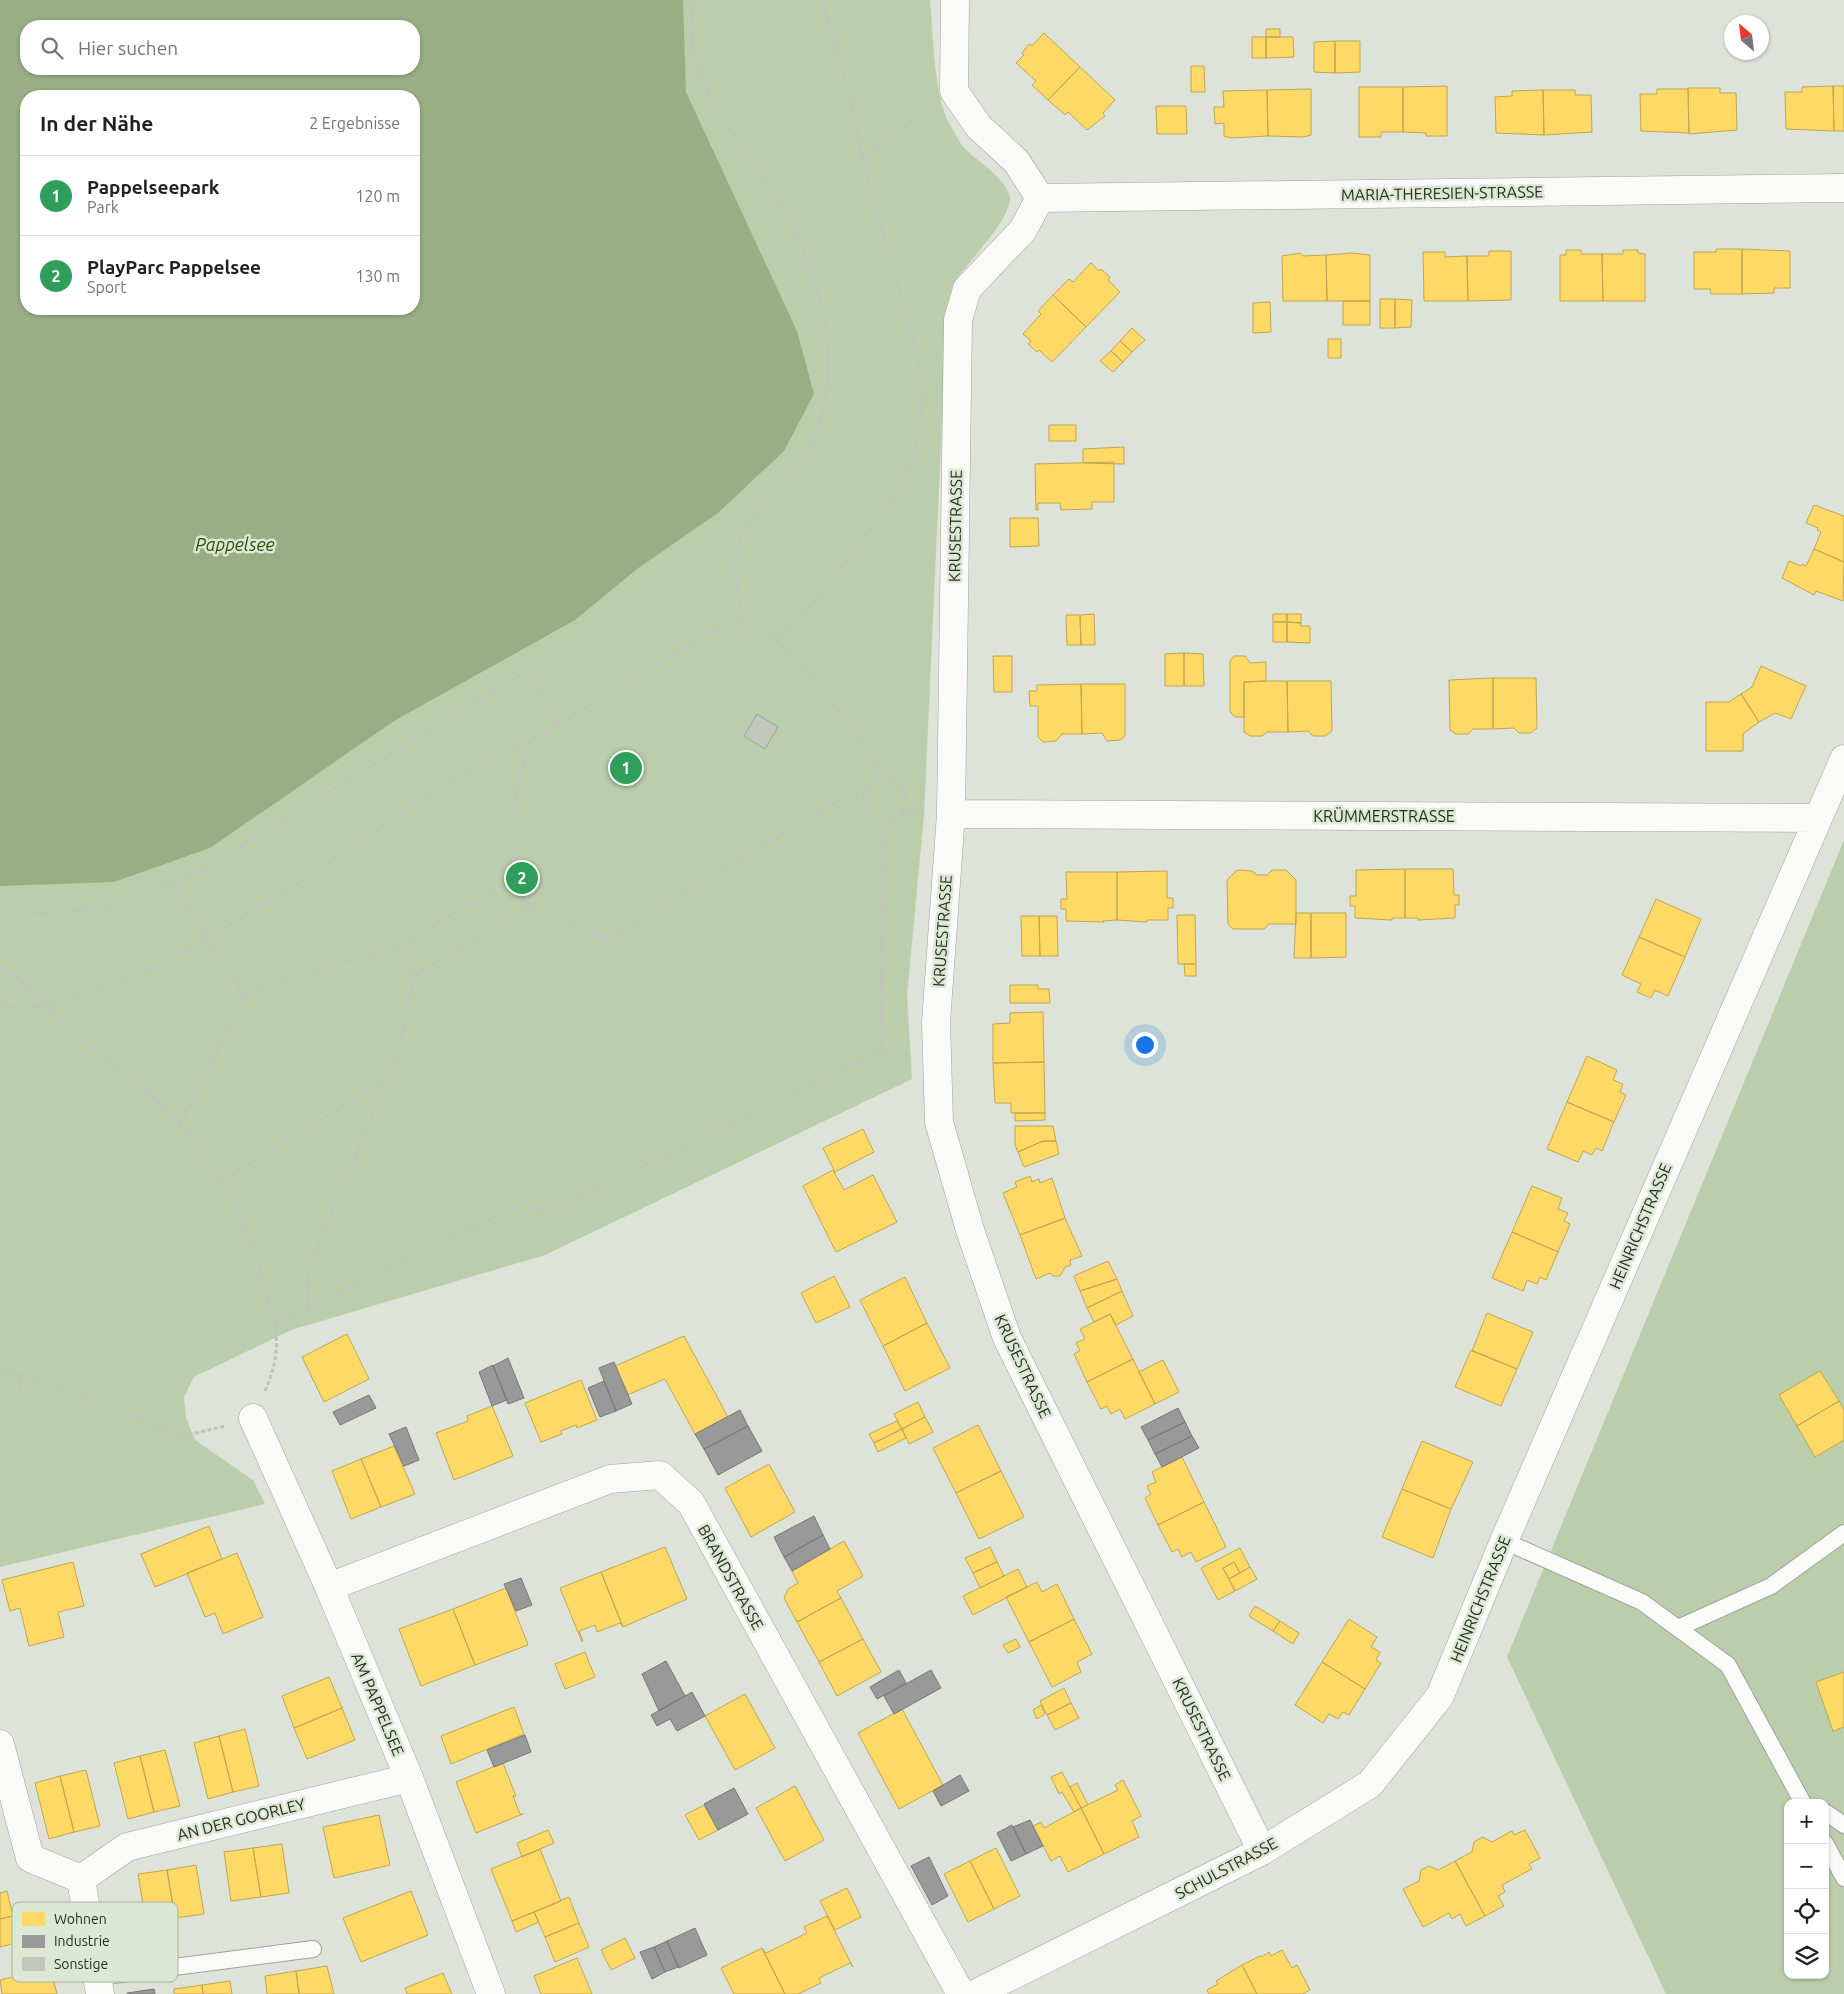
<!DOCTYPE html>
<html lang="de">
<meta charset="utf-8">
<style>
body{margin:0;font-family:Ubuntu,sans-serif;background:#f2f2f2;color:#202124}
.controls{position:absolute;right:15px;bottom:15px;display:grid;overflow:hidden;border-radius:10px;box-shadow:0 1px 4px #0004}
.controls button{width:45px;height:45px;display:grid;place-items:center;padding:0;border:0;border-bottom:1px solid #e0e0e0;background:#fff;color:#202124;font:25px sans-serif}
.compass{position:absolute;left:1724px;top:15px;width:45px;height:45px;border-radius:50%;background:#fff;box-shadow:0 1px 4px #0004;rotate:332deg}
.you{position:absolute;left:1144px;top:1044px;width:18px;height:18px;margin:-12px;border:4px solid #fff;border-radius:50%;background:#1a73e8;box-shadow:0 0 0 8px #1a73e833}
.badge{display:grid;place-items:center;width:32px;height:32px;border-radius:50%;background:#7c3aed;color:#fff;font-size:16px;font-weight:700}
.pin{position:absolute;translate:-50% -50%;border:2px solid #fff;box-shadow:0 1px 5px #0006}
.list{margin:0;padding:0;list-style:none}
h2{display:flex;justify-content:space-between;align-items:center;height:65px;margin:0;padding:0 20px;font-size:21px}
h2 small{font-size:16px;font-weight:400;color:#757577}
.list li{display:grid;grid-template-columns:32px 1fr auto;gap:15px;align-items:center;box-sizing:border-box;height:80px;padding:0 20px;border-top:1px solid #e0e0e0}
.list b{display:block;font-size:19px;white-space:nowrap}
.list p{margin:0;font-size:16px;white-space:nowrap;color:#757577}
.list em{font-size:16px;font-style:normal;color:#757577}
.icon{flex:none;width:28px;height:28px;fill:none;stroke:currentColor;stroke-width:2;stroke-linecap:round;stroke-linejoin:round}
.map{position:relative;flex:none;width:1844px;height:1994px;overflow:hidden}
.search{position:absolute;background:#fff;box-shadow:0 1px 4px #0004;left:20px;top:20px;width:400px;height:55px;display:flex;align-items:center;gap:12px;box-sizing:border-box;padding:0 18px;border-radius:20px;color:#757577;font-size:19px}
.panel{position:absolute;background:#fff;box-shadow:0 1px 4px #0004;left:20px;top:90px;width:400px;height:225px;border-radius:20px}
.map>svg:first-child{display:block}
</style>
<div class="map">
<svg width="1844" height="1994" viewBox="0 0 1844 1994">
<rect width="100%" height="100%" fill="#dde3d8"/>
<path fill="#bbceab" fill-rule="evenodd" d="M0 0H930C933 32 934 96 949 123 954 131 959 142 965 149 977 161 1010 181 1010 199 1010 220 968 262 956 280 950 289 949 303 947 313L924 815 907 996 912 1079 545 1255 291 1330 194 1377 184 1397 186 1418 195 1440 253 1480 265 1504 0 1567ZM26 26H414V69H26ZM26 96H414V309H26Z
M1844 840V1994H1666L1507 1657ZM1788 1803H1825V1975H1788Z"/>
<path fill="#99ae84" fill-rule="evenodd" d="M0 0H683L686 92 797 331 814 394 784 451 718 513 637 569 575 620 394 721 210 848 114 882 0 886ZM26 26H414V69H26ZM26 96H414V309H26Z"/>
<path fill="#ffd966" stroke="#bfa652" d="M1266 29H1280V37H1266Z
M1044 33 1080 67 1048 100 1032 85 1036 81 1016 63 1024 55 1022 53 1029 44 1032 46Z
M1252 37H1266V58H1252Z
M1266 37H1293L1294 57 1266 58Z
M1335 41V73L1314 72V42Z
M1335 41H1360V72L1335 73Z
M1191 66H1204L1205 92H1191Z
M1080 67 1115 100 1103 113 1105 116 1087 130 1068 112 1065 115 1048 100Z
M1447 86V136H1426V133L1403 132V87Z
M1833 86H1844V131H1834Z
M1833 86 1834 131 1786 129 1785 92H1802V87Z
M1359 87H1403V132H1381V137H1359Z
M1688 88H1720V93H1736L1737 130 1689 134Z
M1311 89V135L1304 137 1268 136 1267 90Z
M1657 89H1688L1689 133 1641 131 1640 94H1657Z
M1267 90 1268 136 1231 138 1224 136V123L1215 124 1214 107H1224L1223 91Z
M1543 90 1544 135 1496 133 1495 97 1512 96V91Z
M1543 90H1575V95H1591L1592 132 1544 135Z
M1156 106H1186L1187 134H1157Z
M1716 249H1742V294H1711L1710 289H1694V252H1716Z
M1742 249 1790 251V288H1774V293L1742 294Z
M1566 250H1581V254H1602L1603 301H1560V255H1566Z
M1623 250H1638V253L1645 254V301H1603L1602 254H1623Z
M1489 251H1511V300L1468 301 1467 256H1489Z
M1423 252H1445V257L1467 256 1468 301H1424Z
M1300 253 1303 256 1326 255 1327 301H1283L1282 256Z
M1352 253 1370 255V301H1327L1326 255Z
M1091 263 1099 271 1101 269 1110 277 1108 280 1120 292 1086 327 1053 295 1069 279 1073 282Z
M1053 295 1086 327 1052 362 1039 350 1037 352 1028 344 1031 341 1023 334 1041 314 1038 311Z
M1380 299H1395V328H1380Z
M1395 299 1412 300 1411 327 1395 328Z
M1343 301H1370V325H1343Z
M1270 302 1271 332 1253 333V303Z
M1132 328 1145 340 1132 352 1120 341Z
M1328 339H1341V358H1328Z
M1120 341 1132 352 1123 362 1111 351Z
M1111 351 1123 362 1113 372 1100 361Z
M1049 425H1076V441H1049Z
M1124 447V464L1083 463V449Z
M1114 462V502H1092V509L1061 510 1060 503H1038V510H1036L1035 464Z
M1814 505 1844 516V562L1814 549 1821 532 1817 530 1818 528 1806 523Z
M1010 518H1038L1039 546 1010 547Z
M1814 549 1844 562 1843 601 1816 591 1814 595 1782 578 1789 561 1801 566 1802 564 1806 566Z
M1094 614 1095 645H1081L1080 615Z
M1273 614H1287V622H1273Z
M1287 614H1301V623L1287 622Z
M1066 615H1080L1081 645H1067Z
M1273 622H1287V642H1273Z
M1287 622 1301 623V626H1310V643L1287 642Z
M1184 653 1203 654 1204 686H1184Z
M1184 653V686H1165V654Z
M993 656H1012V692H994Z
M1234 656H1245L1250 663 1266 662V681L1244 682V717H1235L1230 712V661Z
M1761 666 1806 686 1791 719 1775 713 1759 722 1741 694 1752 687Z
M1493 678H1536L1537 728 1531 733H1519L1514 728 1493 729Z
M1493 678V729H1473L1468 734H1456L1450 730 1449 680Z
M1266 681H1287L1288 732H1267L1262 736H1250L1244 732V682Z
M1287 681H1331L1332 731 1325 736H1313L1308 731 1288 732Z
M1081 684 1082 734H1062L1056 741 1043 742 1038 737V706H1030L1029 691H1037V685Z
M1081 684H1125V736L1120 740 1107 741 1102 733 1082 734Z
M1741 694 1759 722 1743 734V751H1706V702H1729Z
M1405 869V918H1392V920L1355 918V906H1350V896H1356V870Z
M1405 869H1453L1454 895H1459V905H1455V918L1418 920V918H1405Z
M1237 870 1252 871 1257 875H1267L1272 870H1286L1296 880V924H1269L1264 929H1233L1228 924 1227 880Z
M1167 871V898H1173V908H1168V920H1147V922L1117 920V872Z
M1066 872H1117V920L1103 921 1104 922 1066 921V909H1061V899H1067Z
M1656 899 1701 919 1685 957 1639 937Z
M1296 913H1311V958H1294Z
M1311 913H1346V957L1311 958Z
M1177 915H1195L1196 964H1178Z
M1021 916H1039L1040 956H1022Z
M1039 916H1057L1058 956H1040Z
M1639 937 1685 957 1668 996 1655 990 1651 998 1637 992 1641 984 1622 975Z
M1184 964H1196V976H1185Z
M1010 985H1038V989H1049L1050 1003H1010Z
M1043 1012 1044 1062 993 1063V1024L1010 1023V1013Z
M1587 1056 1617 1070 1613 1080 1623 1084 1620 1092 1626 1095 1614 1122 1567 1102Z
M1044 1062 1045 1113H1011V1103H995L993 1063Z
M1567 1102 1614 1122 1602 1151 1596 1148 1592 1155 1583 1151 1578 1162 1547 1149Z
M1015 1113H1045V1120L1015 1121Z
M1015 1126H1053L1056 1141H1043L1018 1152 1015 1145Z
M863 1129 874 1152 835 1172 823 1148Z
M1043 1141H1056L1059 1154 1024 1167 1018 1152Z
M833 1170 844 1190 873 1175 897 1222 836 1252 803 1186Z
M1030 1176 1032 1182 1039 1179 1040 1183 1052 1178 1065 1218 1020 1235 1003 1193 1017 1187 1015 1182Z
M1532 1186 1562 1198 1558 1209 1568 1213 1564 1221 1570 1224 1558 1252 1512 1232Z
M1065 1218 1082 1256 1070 1260 1071 1265 1065 1267 1060 1276H1053L1050 1273 1036 1279 1020 1235Z
M1512 1232 1558 1252 1546 1280 1540 1277 1537 1284 1527 1280 1523 1291 1492 1278Z
M1108 1261 1117 1279 1080 1291 1074 1276Z
M834 1276 850 1307 816 1323 801 1293Z
M905 1277 927 1323 883 1346 860 1300Z
M1117 1279 1122 1291 1087 1308 1080 1291Z
M1122 1291 1133 1316 1116 1325 1110 1314 1094 1322 1087 1308Z
M1487 1313 1533 1332 1517 1369 1472 1351Z
M1110 1314 1133 1359 1087 1382 1074 1354 1080 1351 1076 1343 1085 1339 1080 1329Z
M927 1323 950 1368 905 1391 883 1346Z
M347 1334 369 1379 324 1402 302 1357Z
M684 1336 728 1417 695 1434 665 1379 627 1395 615 1366Z
M1471 1350 1517 1369 1501 1406 1455 1387Z
M1133 1359 1155 1404 1125 1419 1120 1409 1111 1414 1107 1406 1101 1409 1087 1382Z
M1163 1360 1179 1392 1155 1404 1139 1372Z
M1820 1371 1839 1401 1797 1426 1779 1395Z
M581 1380 597 1420 577 1428 576 1425 561 1431 562 1434 541 1442 525 1403Z
M1839 1401 1844 1410V1440L1815 1457 1797 1426Z
M918 1402 925 1417 902 1429 894 1414Z
M492 1406 513 1456 454 1480 436 1433 468 1421 467 1416Z
M925 1417 933 1432 909 1444 902 1429Z
M897 1421 902 1429 874 1443 869 1434Z
M978 1425 1001 1471 956 1493 933 1448Z
M902 1429 906 1438 878 1452 874 1443Z
M1422 1441 1473 1462 1451 1509 1402 1489Z
M394 1446 415 1494 381 1507 361 1459Z
M1182 1457 1204 1502 1158 1525 1145 1498 1151 1494 1147 1486 1156 1482 1152 1472Z
M361 1459 381 1507 351 1519 332 1471Z
M769 1464 795 1512 751 1537 725 1488Z
M1001 1471 1024 1517 979 1539 956 1493Z
M1402 1489 1451 1509 1433 1558 1382 1537Z
M1204 1502 1226 1547 1196 1562 1191 1552 1182 1557 1178 1549 1172 1552 1158 1525Z
M209 1526 222 1559 155 1587 141 1554Z
M844 1541 863 1576 837 1591 841 1598 797 1622 784 1598 788 1589 798 1583 792 1571Z
M665 1547 687 1599 623 1627 601 1572Z
M990 1547 997 1562 973 1573 965 1558Z
M1240 1548 1250 1567 1240 1573 1234 1562 1223 1568 1235 1591 1218 1600 1201 1568Z
M237 1553 263 1617 223 1634 215 1613 205 1617 187 1573Z
M73 1562 84 1606 58 1612 64 1637 29 1646 20 1608 10 1611 2 1580Z
M997 1562 1004 1576 980 1588 973 1573Z
M1234 1562 1240 1573 1229 1579 1223 1568Z
M1250 1567 1257 1579 1235 1591 1229 1579Z
M1018 1569 1027 1587 973 1615 963 1596Z
M601 1572 623 1627 620 1623 597 1632 595 1625 579 1631 583 1641 582 1642 560 1588Z
M1037 1582 1042 1592 1057 1584 1074 1619 1029 1642 1006 1597Z
M506 1588 528 1645 475 1665 453 1609Z
M841 1598 863 1639 819 1662 797 1622Z
M1255 1606 1280 1621 1273 1631 1249 1616Z
M453 1609 475 1665 421 1686 399 1629Z
M1074 1619 1092 1654 1077 1662 1081 1672 1052 1687 1029 1642Z
M1349 1619 1377 1637 1371 1647 1380 1652 1376 1660 1381 1663 1365 1689 1322 1662Z
M1280 1621 1299 1633 1293 1644 1273 1631Z
M863 1639 881 1672 837 1696 819 1662Z
M1016 1639 1020 1647 1008 1653 1003 1645Z
M585 1652 595 1677 565 1689 555 1664Z
M1322 1662 1365 1689 1349 1715 1343 1712 1338 1719 1329 1714 1323 1723 1295 1705Z
M1844 1672V1727L1833 1731 1816 1682Z
M329 1677 342 1708 294 1728 282 1696Z
M1064 1688 1071 1703 1047 1715 1040 1701Z
M745 1694 775 1748 735 1770 705 1716Z
M1071 1703 1079 1718 1055 1730 1047 1715Z
M1041 1705 1045 1714 1037 1719 1033 1710Z
M514 1707 524 1734 451 1764 441 1736Z
M342 1708 355 1740 307 1759 294 1728Z
M902 1709 943 1785 899 1809 858 1733Z
M245 1729 259 1786 233 1792 219 1736Z
M219 1736 233 1792 208 1799 194 1743Z
M165 1750 180 1806 154 1812 140 1756Z
M140 1756 154 1812 128 1819 114 1763Z
M503 1763 516 1796H513L520 1814H523L476 1833 456 1782Z
M86 1770 100 1826 74 1832 60 1776Z
M1062 1772 1081 1808 1074 1812 1062 1792 1059 1794 1051 1777Z
M60 1776 74 1832 49 1839 35 1783Z
M1123 1780 1141 1816 1132 1821 1139 1837 1104 1854 1081 1808 1118 1790 1115 1785Z
M1077 1783 1088 1805 1081 1808 1070 1787Z
M795 1786 824 1840 785 1861 756 1808Z
M704 1805 718 1830 699 1840 685 1815Z
M1081 1808 1104 1854 1068 1872 1060 1856 1051 1861 1033 1826 1041 1822 1044 1828Z
M379 1815 390 1865 334 1878 323 1827Z
M548 1830 554 1843 522 1857 517 1843Z
M1525 1830 1540 1858 1529 1864 1532 1869 1502 1885 1505 1892 1498 1896 1504 1906 1485 1916 1455 1861 1472 1852 1474 1842 1482 1837 1492 1842 1512 1831 1514 1835Z
M282 1844 289 1893 261 1897 253 1848Z
M253 1848 261 1897 231 1901 224 1852Z
M996 1848 1020 1896 994 1909 970 1861Z
M540 1849 561 1901 512 1921 491 1869Z
M970 1861 994 1909 968 1922 944 1874Z
M1455 1861 1485 1916 1466 1926 1460 1914 1452 1919 1449 1913 1423 1927 1403 1889 1419 1881 1421 1870 1429 1866 1438 1870Z
M196 1865 204 1914 175 1918 167 1870Z
M167 1870 175 1918 146 1922 138 1874Z
M847 1888 861 1917 835 1930 820 1901Z
M7 1891 13 1916 0 1919V1893Z
M411 1891 428 1935 361 1962 343 1918Z
M569 1897 579 1923 545 1937 534 1912Z
M534 1912 539 1922 516 1932 512 1921Z
M13 1916 20 1942 0 1947V1919Z
M827 1916 853 1967 850 1963 819 1978 821 1983 798 1994H785L762 1948 766 1953 807 1933 804 1927Z
M579 1923 589 1947 555 1962 545 1937Z
M625 1938 635 1958 611 1970 601 1950Z
M762 1948 785 1994H734L721 1968Z
M1282 1950 1292 1968 1297 1965 1310 1990 1303 1994H1257L1242 1965 1260 1956 1262 1957 1269 1952 1271 1956Z
M577 1958 592 1994H541L534 1976Z
M1242 1965 1257 1994H1209L1207 1990 1218 1984 1216 1981Z
M327 1966 334 1994H299L296 1971Z
M50 1968 57 1994H2L0 1980Z
M296 1971 299 1994H267L265 1976Z
M443 1973 452 1994H407L405 1988Z
M230 1981 232 1994H203L202 1985Z
M202 1985 203 1994H174V1989Z"/>
<path fill="#999" stroke="#777976" d="M508 1358 524 1398 508 1404 493 1366Z
M614 1362 632 1404 616 1411 599 1368Z
M493 1365 507 1400 492 1406 479 1372Z
M604 1381 616 1411 600 1417 588 1388Z
M369 1395 376 1408 340 1425 333 1412Z
M1178 1408 1185 1422 1148 1440 1141 1427Z
M740 1410 748 1426 704 1449 695 1434Z
M1185 1422 1192 1436 1155 1454 1148 1440Z
M748 1426 762 1451 718 1475 704 1449Z
M406 1427 419 1460 404 1466 389 1434Z
M1192 1436 1199 1448 1162 1467 1155 1454Z
M814 1516 823 1535 784 1557 774 1537Z
M823 1535 830 1549 792 1571 784 1557Z
M521 1578 532 1605 516 1611 504 1584Z
M666 1661 685 1696 659 1711 642 1674Z
M899 1670 906 1683 877 1699 870 1687Z
M931 1670 941 1688 894 1714 884 1696Z
M692 1692 705 1716 677 1731 670 1719 657 1726 651 1715Z
M525 1735 531 1752 494 1767 487 1750Z
M960 1775 969 1791 941 1806 933 1791Z
M734 1788 748 1814 718 1830 704 1804Z
M1030 1820 1043 1846 1026 1854 1013 1827Z
M1012 1825 1026 1854 1011 1861 997 1833Z
M929 1857 948 1896 932 1905 911 1866Z
M695 1928 707 1955 679 1968 667 1941Z
M667 1941 678 1967 665 1972 654 1947Z
M654 1947 665 1972 652 1979 640 1952Z
M154 1989 155 1994H127V1993Z"/>
<path fill="#c2c6be" stroke="#a1a69d" d="M757 714 778 727 765 749 744 736Z"/>
<g fill="none" stroke-linecap="round" stroke-linejoin="round">
<defs>
<path id="service" d="M1504 1541 1642 1602 1728 1665 1803 1803
M1678 1628 1771 1586 1844 1533
M1825 1812 1844 1825
M1825 1843 1844 1878
M98 1977 313 1949"/>
<path id="minor" d="M955 0 954 91 979 127 1016 161 1040 198 1023 230 967 289 958 320 951 814 936 1022 939 1122 970 1230 1007 1338 1262 1851
M1040 198 1844 188
M951 814 1817 818
M253 1418 329 1587 409 1778 491 1994
M329 1587 610 1479 660 1475 691 1503 961 1994
M0 1744 30 1858 81 1879
M100 1994 81 1879 127 1847 409 1778
M975 1994 1262 1851 1370 1784 1440 1696 1504 1541 1844 759"/>
</defs>
<use href="#service" stroke="#9ea39a" stroke-width="18"/>
<use href="#minor" stroke="#9ea39a" stroke-width="29"/>
<path stroke="#c0c2bd" stroke-width="3" stroke-dasharray="4 2.5" stroke-linecap="butt" d="M694 0C693 11 690 23 691 34 693 93 758 165 788 216 803 241 822 300 826 330 833 384 823 440 787 482 762 510 743 517 735 559 733 572 741 607 743 622
M862 158 930 109
M777 641 823 592 901 488 911 463 921 427 923 387 916 351 864 166 850 96 822 0
M902 813C892 823 885 823 871 818L862 802 867 787 881 779 892 780 903 789 906 799 902 813 920 814
M513 878 511 830 517 788 529 741
M172 883 245 996
M530 906 414 976 397 948 513 878 530 906 608 940 810 817 848 796H865
M0 911 41 914 105 907 190 877 528 670 560 723
M0 965 30 989 89 1045 153 1096 196 1143 238 1211 256 1256 275 1323
M0 1004 21 1008 47 1005 123 981 166 963 299 883 441 787 535 738 721 626C733 624 743 622 755 626 789 638 854 733 878 764L881 779
M881 1050 883 823
M180 1124 245 996 254 990 308 972 397 948
M220 1182 386 1080
M307 1308 309 1268 398 1054 414 976
M0 1369 80 1394 123 1411 179 1437 225 1426
M18 1374 21 1392
M265 1391C275 1368 279 1348 275 1323L524 1203 545 1214 881 1050 907 1054"/>
<use href="#service" stroke="#fafbf9" stroke-width="16"/>
<use href="#minor" stroke="#fafbf9" stroke-width="28"/>
</g>
<g text-anchor="middle" dominant-baseline="central" stroke-width="5" stroke-linejoin="round" paint-order="stroke">
<g font-size="16" fill="#292e25" stroke="#dce8d3">
<text transform="translate(1442 193) rotate(-1)">MARIA-THERESIEN-STRASSE</text>
<text transform="translate(955 526) rotate(-89)">KRUSESTRASSE</text>
<text x="1384" y="816">KRÜMMERSTRASSE</text>
<text transform="translate(942 931) rotate(-86)">KRUSESTRASSE</text>
<text transform="translate(1640 1226) rotate(-67)">HEINRICHSTRASSE</text>
<text transform="translate(1023 1366) rotate(65)">KRUSESTRASSE</text>
<text transform="translate(731 1577) rotate(61)">BRANDSTRASSE</text>
<text transform="translate(1480 1599) rotate(-68)">HEINRICHSTRASSE</text>
<text transform="translate(378 1704) rotate(67)">AM PAPPELSEE</text>
<text transform="translate(1202 1729) rotate(64)">KRUSESTRASSE</text>
<text transform="translate(241 1819) rotate(-14)">AN DER GOORLEY</text>
<text transform="translate(1226 1868) rotate(-28)">SCHULSTRASSE</text>
</g>
<g font-size="18" font-style="italic" fill="#304b0d" stroke="#dce8d3">
<text x="235" y="544">Pappelsee</text>
</g>
</g>
<rect x="12" y="1902" width="166" height="80" rx="8" fill="#dce8d3" stroke="#a6b09f" stroke-width="1"/>
<rect x="22" y="1912" width="23" height="14" fill="#ffd966"/>
<rect x="22" y="1935" width="23" height="13" fill="#999"/>
<rect x="22" y="1957" width="23" height="14" fill="#c2c6be"/>
<g font-size="14" fill="#292e25">
<text x="54" y="1924">Wohnen</text>
<text x="54" y="1946">Industrie</text>
<text x="54" y="1969">Sonstige</text>
</g>
</svg>
<div class="controls">
<button>+</button>
<button>−</button>
<button><svg class="icon" aria-label="locate" viewBox="0 0 24 24"><circle cx="12" cy="12" r="6"/><path d="M12 2v4M12 18v4M2 12h4M18 12h4"/></svg></button>
<button><svg class="icon" aria-label="layers" viewBox="0 0 24 24"><path d="M12 4l9 5-9 5-9-5zM3 14l9 5 9-5"/></svg></button>
</div>
<svg class="compass" viewBox="-18 -18 36 36"><path d="M0-13l5 13h-10z" fill="#e53935"/><path d="M0 13l5-13h-10z" fill="#757577"/></svg>
<div class="you"></div>
<div class="pin badge" style="left:626px;top:768px;background:#2e9e5b">1</div>
<div class="pin badge" style="left:522px;top:878px;background:#2e9e5b">2</div>
<div class="search"><svg class="icon" aria-label="search" viewBox="0 0 24 24"><circle cx="10" cy="10" r="6"/><path d="M15 15l6 6"/></svg>Hier suchen</div>
<section class="panel">
<h2>In der Nähe<small>2 Ergebnisse</small></h2>
<ul class="list">
<li><span class="badge" style="background:#2e9e5b">1</span><div><b>Pappelseepark</b><p>Park</p></div><em>120 m</em></li>
<li><span class="badge" style="background:#2e9e5b">2</span><div><b>PlayParc Pappelsee</b><p>Sport</p></div><em>130 m</em></li>
</ul>
</section>
</div>
